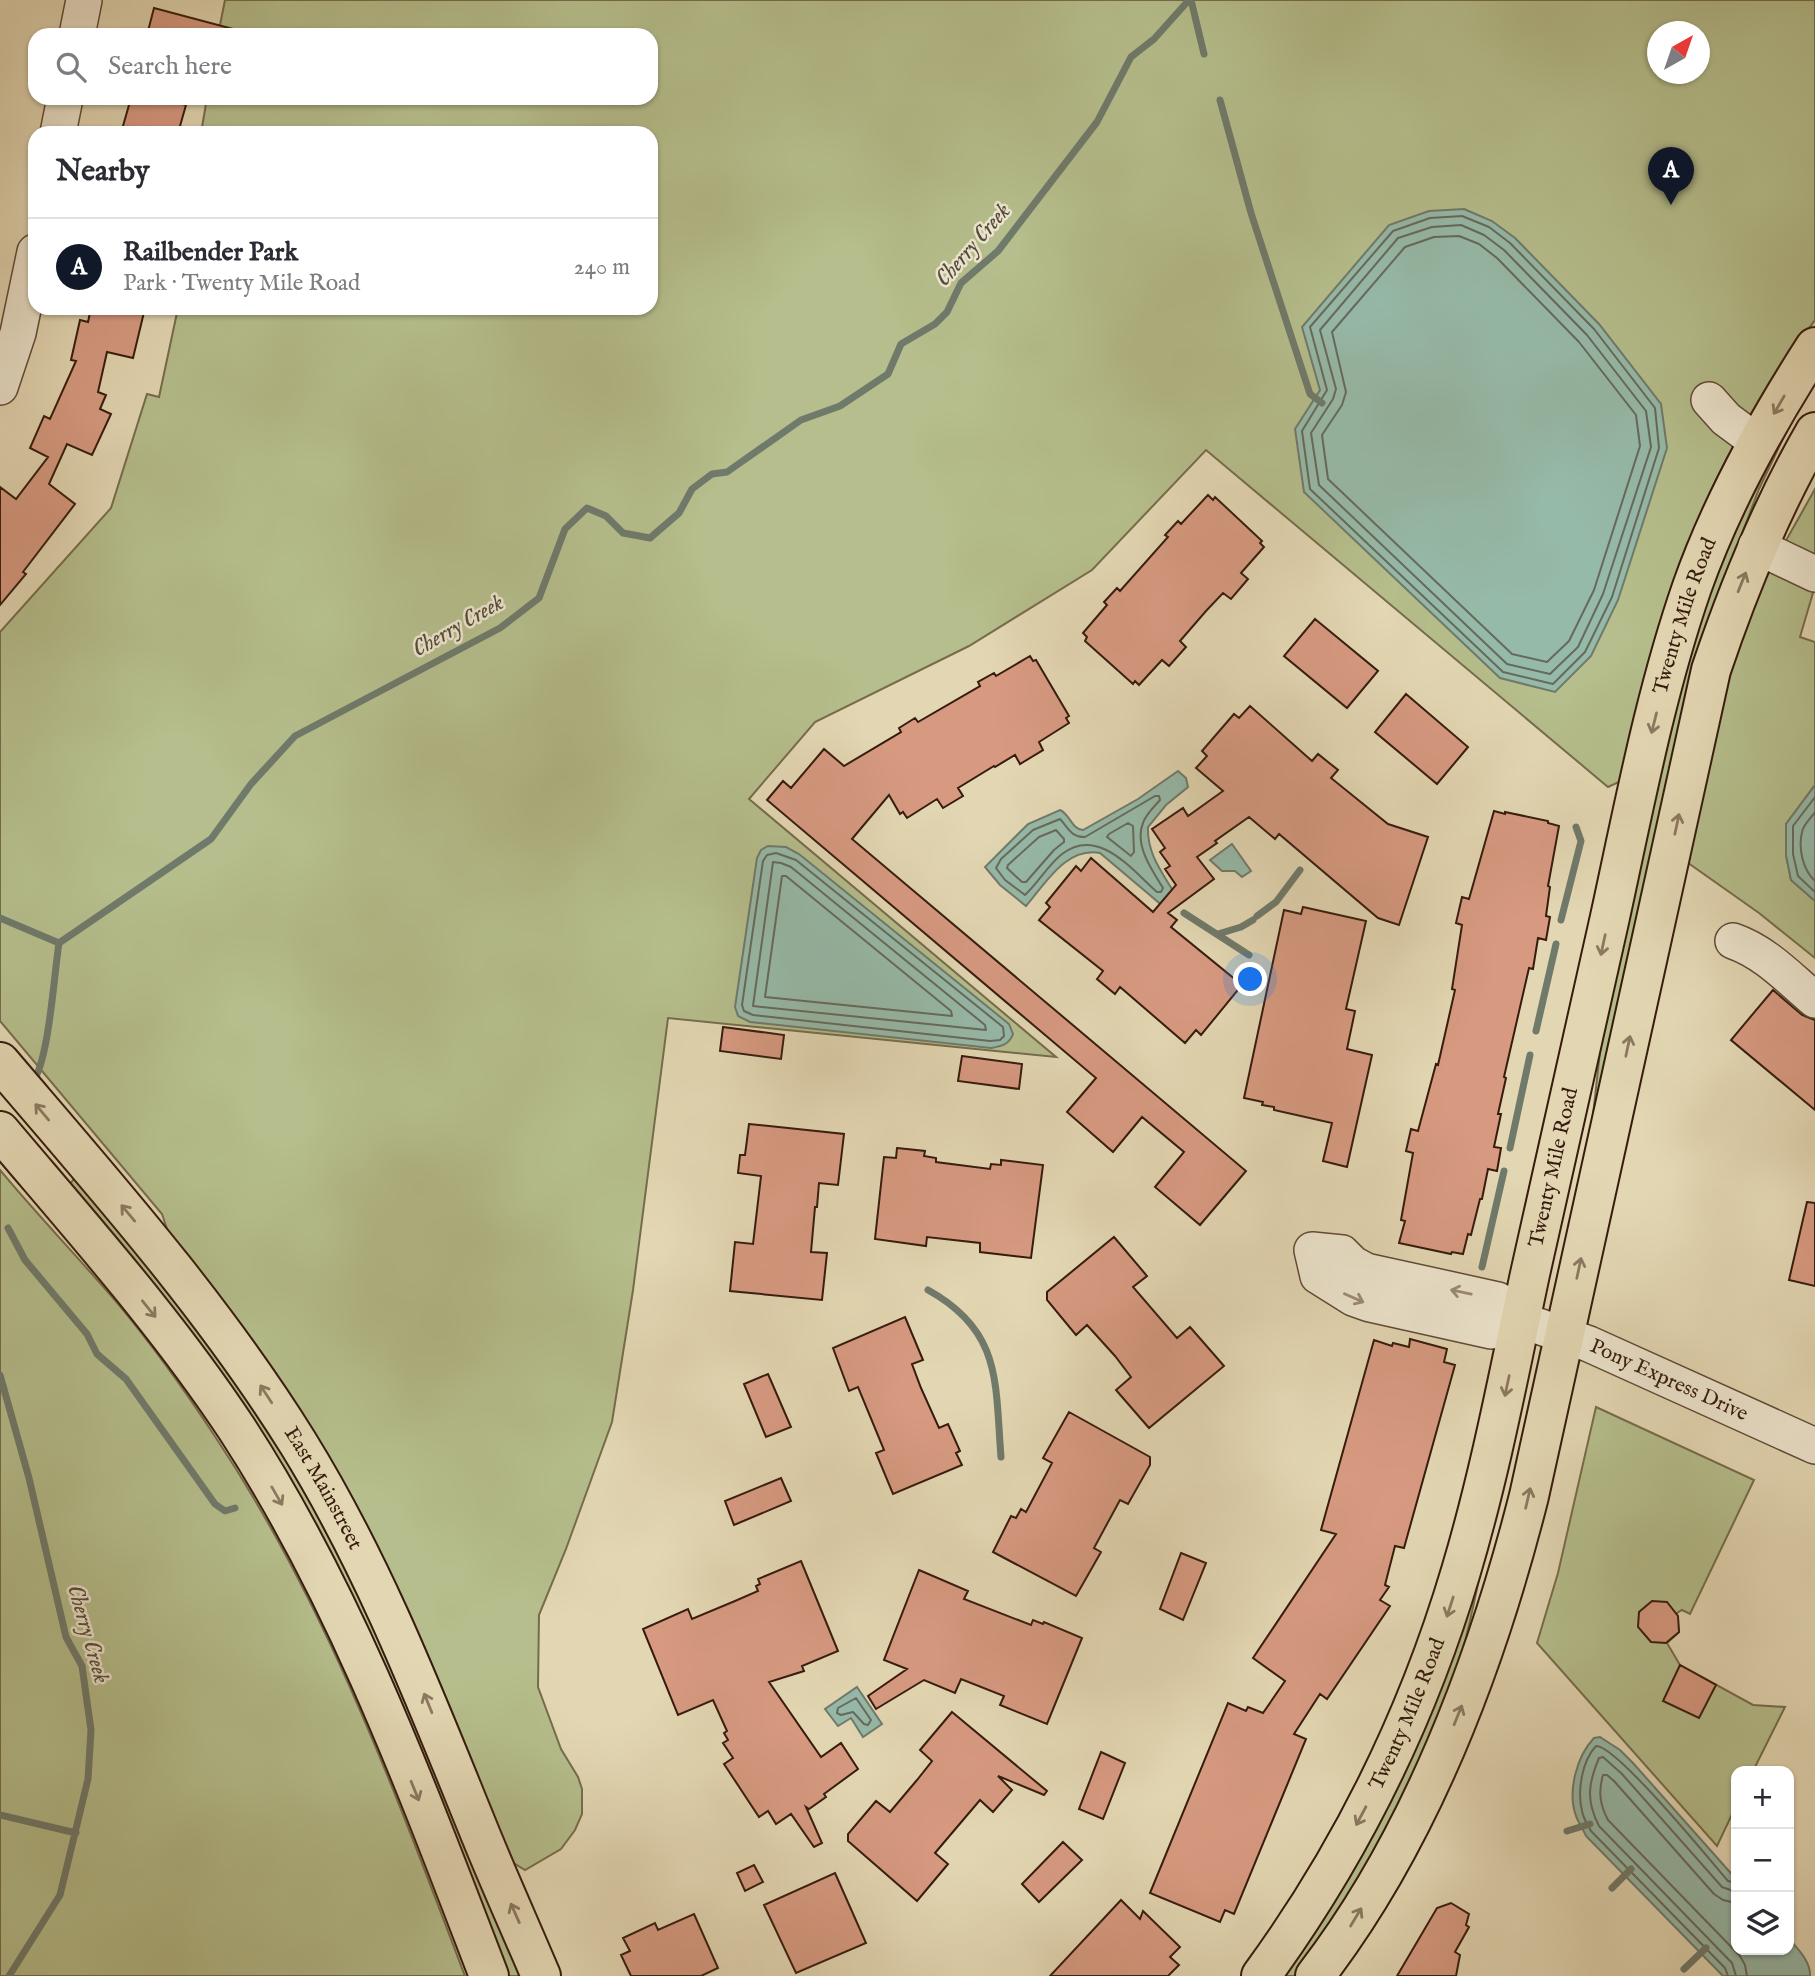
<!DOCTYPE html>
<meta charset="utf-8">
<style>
body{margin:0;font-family:"IM FELL English",serif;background:#f2f2f3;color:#2b2b33}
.controls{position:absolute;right:21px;bottom:21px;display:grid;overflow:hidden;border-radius:14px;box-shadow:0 2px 5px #0004}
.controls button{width:63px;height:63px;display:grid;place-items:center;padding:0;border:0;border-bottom:2px solid #e1e1e2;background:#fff;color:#2b2b33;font:35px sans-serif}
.compass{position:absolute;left:1647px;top:21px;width:63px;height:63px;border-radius:50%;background:#fff;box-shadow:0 2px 5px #0004;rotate:40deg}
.you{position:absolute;left:1251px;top:980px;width:24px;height:24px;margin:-18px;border:5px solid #fff;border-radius:50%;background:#1a73e8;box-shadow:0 0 0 10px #1a73e833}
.badge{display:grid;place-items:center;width:46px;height:46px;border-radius:50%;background:#111827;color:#fff;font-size:23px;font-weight:700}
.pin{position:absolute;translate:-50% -58px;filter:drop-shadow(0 2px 4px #0008)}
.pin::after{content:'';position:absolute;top:37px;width:24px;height:21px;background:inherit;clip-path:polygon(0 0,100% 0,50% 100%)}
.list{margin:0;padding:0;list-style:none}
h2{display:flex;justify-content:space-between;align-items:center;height:91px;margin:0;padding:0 28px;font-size:30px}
h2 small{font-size:23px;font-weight:400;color:#7c7c81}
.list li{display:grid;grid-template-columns:46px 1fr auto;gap:21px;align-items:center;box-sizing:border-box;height:98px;padding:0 28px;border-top:2px solid #e1e1e2}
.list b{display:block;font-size:26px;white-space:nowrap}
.list p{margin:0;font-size:23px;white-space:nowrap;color:#7c7c81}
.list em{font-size:23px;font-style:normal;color:#7c7c81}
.icon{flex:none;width:38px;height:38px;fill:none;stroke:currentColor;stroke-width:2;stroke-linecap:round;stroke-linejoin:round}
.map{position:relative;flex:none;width:1815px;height:1976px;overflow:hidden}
.search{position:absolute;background:#fff;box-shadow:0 2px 5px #0004;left:28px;top:28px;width:630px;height:77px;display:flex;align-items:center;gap:18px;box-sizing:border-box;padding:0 24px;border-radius:21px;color:#7c7c81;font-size:26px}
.panel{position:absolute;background:#fff;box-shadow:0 2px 5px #0004;left:28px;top:126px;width:630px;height:189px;border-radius:21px}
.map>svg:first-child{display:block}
</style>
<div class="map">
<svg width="1815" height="1976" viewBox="0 0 1815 1976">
<rect width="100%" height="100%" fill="#e3d7b3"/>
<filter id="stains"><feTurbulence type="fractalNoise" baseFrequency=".00286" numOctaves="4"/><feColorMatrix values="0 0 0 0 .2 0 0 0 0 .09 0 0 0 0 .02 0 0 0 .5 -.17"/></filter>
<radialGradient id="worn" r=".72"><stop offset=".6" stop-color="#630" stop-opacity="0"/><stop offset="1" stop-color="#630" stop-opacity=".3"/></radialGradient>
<path fill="#b5be8c" stroke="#766c4d" stroke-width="2" fill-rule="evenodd" d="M225 0H1815V320L1802 338 1625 774 1619 782 1608 787 1206 450 1092 570 969 646 815 722 749 799 1056 1057 668 1018 633 1290 612 1422 566 1549 539 1615 538 1687 561 1749 578 1777 582 1789V1814L575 1830 561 1849 525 1870 512 1862 392 1577 345 1493 168 1232 162 1214 0 1021V632L111 508 147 394 159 397 178 308H651V133H201L207 98H651V35H218ZM1658 32H1700V74H1658Z
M1792 420 1759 489 1729 568 1592 1124 1601 1043 1654 785 1699 616 1765 455Z
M1815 489V586L1800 637 1815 642V785L1786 824V855L1791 880 1815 901V958L1759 913 1684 860 1733 654 1766 576Z
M0 1170C38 1216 80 1259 119 1305 154 1347 186 1392 216 1438 326 1603 395 1792 465 1976H0Z
M76 1176 221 1355 343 1550 525 1976H505L417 1757 68 1187Z
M1596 1407 1754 1480 1690 1614 1682 1610 1677 1613 1679 1632 1667 1643 1680 1665 1753 1705 1785 1707 1753 1771H1736V1806L1717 1846 1537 1643 1558 1573Z
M1482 1565C1475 1597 1469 1631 1459 1663 1426 1774 1360 1879 1298 1976H1279Z"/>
<path fill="#96baa9" stroke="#707a6b" stroke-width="2" d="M1464 209 1492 221 1515 238 1599 324 1661 404 1667 448 1618 600 1591 656 1555 692 1500 678 1304 492 1295 429 1320 390 1302 327 1389 225 1429 211Z
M1178 771 1186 778 1188 787 1166 805 1148 827C1147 854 1162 872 1175 894L1164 907 1100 853C1066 847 1046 883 1026 906L1000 885 985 867 1028 824 1060 810C1070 814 1071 829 1083 830L1138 799Z
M1815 785V901L1791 880 1786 855V824Z
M1232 844 1251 871 1242 877 1235 871H1222L1210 860Z
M768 846 786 847 799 854 1009 1024 1013 1034C1009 1045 1001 1046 991 1048L750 1022 738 1016 735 1007 757 858 761 850Z
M857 1687 882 1724 863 1737 851 1718 838 1726 825 1709Z
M1600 1737 1620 1750 1633 1763 1736 1879V1950H1789V1939C1798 1949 1811 1962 1810 1976H1723L1586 1836C1583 1829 1578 1822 1576 1816 1567 1791 1577 1756 1594 1738Z"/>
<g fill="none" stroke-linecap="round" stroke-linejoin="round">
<path stroke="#666a5c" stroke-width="2" d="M1462 216 1489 227 1510 243 1594 329 1655 408 1659 448 1612 597 1585 652 1553 684 1503 672 1310 489 1302 431 1327 390 1310 327 1393 231 1430 218Z
M1461 225 1484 235 1504 250 1587 335 1646 411 1651 447 1603 594 1578 647 1550 674 1507 664 1319 485 1311 433 1333 399 1336 389 1320 330 1398 238 1432 227Z
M1459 236 1479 244 1497 258 1579 342 1636 415 1640 446 1594 590 1569 641 1547 662 1512 654 1328 479 1322 435 1342 405 1346 392 1332 332 1405 247 1434 237Z
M1155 796H1159L1160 800C1154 807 1146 814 1143 823 1134 845 1152 870 1163 888L1161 892H1157C1131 869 1098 826 1062 854 1048 865 1038 883 1025 895L1005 880 996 868 1001 859 1033 830 1060 819C1068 827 1070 837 1085 837Z
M1815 797 1793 826V854L1798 876 1815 892
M1815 812C1811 818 1803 825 1802 832 1798 849 1803 870 1815 881
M1128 823 1133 826 1134 852 1131 856 1107 837 1109 834Z
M1056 830 1064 839V842L1054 850 1026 882H1022L1007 868 1008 865 1039 837Z
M776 853 796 860 1003 1027 1004 1036 1000 1040 990 1041 753 1015 744 1011 742 1005 763 861 767 855Z
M773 862 781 863 791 867 985 1025 986 1030 753 1006Z
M782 876H786L951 1011 952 1016 765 997Z
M856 1698 871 1720 868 1725 864 1724 853 1712 841 1715 837 1713 838 1708Z
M1736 1892 1722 1887 1622 1774 1603 1757 1599 1758C1588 1784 1586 1801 1599 1826L1732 1963 1736 1976
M1736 1903 1723 1900 1714 1894 1614 1781 1607 1775H1603C1598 1792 1600 1805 1608 1820L1740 1956 1745 1965 1747 1976
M1728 1976 1725 1968 1591 1831C1588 1825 1583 1818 1582 1811 1577 1791 1582 1761 1596 1746 1616 1745 1709 1859 1728 1881L1736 1883"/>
<path stroke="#707a6b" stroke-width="7" d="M1191 0 1204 54
M1220 100 1251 213 1310 394 1322 403
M1184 913 1249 955
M1257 916 1276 902 1300 870
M0 918 59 943
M1561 920 1581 841 1576 827
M1218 934 1241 927 1253 920
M1536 1031 1556 944
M32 1083C49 1062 54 974 59 943L211 839 251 784 295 736 500 628 539 598 565 529 587 508 606 516 623 533 650 538 679 513 692 489 712 474 727 472 801 420 840 406 888 374 901 344 935 324 947 312 961 283 998 251 1097 122 1131 57 1154 39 1189 0
M1510 1148 1530 1055
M8 1228 25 1260 87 1334 97 1354 126 1379 215 1504 225 1511 235 1508
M1482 1267 1504 1171
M928 1290C1002 1331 995 1382 1001 1457
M0 1375 29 1478 66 1637 82 1666 91 1730 88 1779 60 1895 9 1976
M0 1815 76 1833
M1567 1831 1590 1824
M1612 1888 1631 1869
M1684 1969 1706 1948"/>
</g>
<path fill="#d79a81" stroke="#361b0e" stroke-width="2" d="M154 8 233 29 232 35H147Z
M131 98H161L186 105 178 133H121Z
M91 308H145L133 358 107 352 98 392 106 395 100 409 111 414 92 455 67 444 49 484 75 504 23 572 26 574 0 605V487L16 499 48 457 30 448 44 416 50 419 76 361 71 360 80 320 88 322Z
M1208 495 1213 500 1215 497 1262 541 1260 543 1264 547 1241 573 1248 579 1231 599 1223 593 1206 611 1180 641 1186 647 1169 666 1162 660 1139 685 1135 681 1133 684 1085 641 1087 637 1083 633 1107 605 1104 602 1117 588 1120 591 1168 537 1165 535 1178 521 1181 524Z
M1315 619 1378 671 1347 708 1284 656Z
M1030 656 1033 661 1036 660 1069 716 1066 718 1069 723 1039 742 1043 750 1020 764 1015 755 995 767 994 766 958 788 963 796 943 808 937 799 907 818 903 812 900 814 889 795 852 839 1246 1171 1200 1225 1155 1187 1184 1152 1142 1117 1113 1152 1067 1112 1096 1078 767 800 783 781 791 788 824 749 844 766 901 732 899 728 915 718 918 722 980 686 978 682 994 673 996 676Z
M1406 694 1468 747 1437 784 1375 732Z
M1250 706 1312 761 1318 754 1338 770 1331 778 1388 824 1428 837 1399 925 1378 918 1279 834 1275 839 1249 817 1215 841 1217 843 1197 857 1214 879 1168 913 1177 920 1171 927 1242 985 1201 1035 1196 1030 1185 1043 1120 987 1115 994 1097 979 1103 971 1039 920 1050 907 1046 903 1076 866 1081 871 1091 858 1153 912 1176 885 1165 869 1170 866 1160 852 1165 848 1152 829 1183 808 1188 816 1223 791 1196 768 1207 756 1202 751 1234 714 1239 718Z
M1494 811 1505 814V812L1548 821V823L1559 826 1548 886 1550 887 1546 916 1550 917 1546 940 1538 938 1533 969 1529 968 1504 1077 1506 1078 1498 1114H1501L1494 1147 1501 1148 1497 1171 1488 1169 1482 1199H1480L1471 1235 1468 1234 1463 1254 1452 1252 1451 1254 1399 1243 1405 1221 1401 1220 1413 1153 1406 1151 1411 1129 1418 1131 1436 1064 1438 1065 1455 990 1452 989 1462 925 1456 923 1462 897 1469 899Z
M1303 907 1366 921 1346 1009 1355 1011 1347 1049 1372 1055 1347 1167 1323 1161 1332 1123 1274 1110V1107L1262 1105 1263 1102 1244 1098 1284 910 1301 914Z
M1773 990 1802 1015 1815 1020V1110L1731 1040Z
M723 1027 784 1035 781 1059 720 1051Z
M962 1056 1022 1064 1019 1089 958 1081Z
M749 1124 844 1134 838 1185 819 1183 817 1207H815L811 1252 827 1253 822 1300 730 1291 735 1242 753 1244 761 1176 738 1173 740 1155H745Z
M897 1148 925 1151 924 1156 936 1158V1162L990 1169 991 1164 1001 1165V1160L1043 1165 1031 1258 980 1252V1243L927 1237 926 1246 875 1239 884 1157 896 1158Z
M1807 1202 1815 1203V1286L1789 1280Z
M1114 1237 1147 1276 1133 1287 1177 1338 1190 1327 1224 1366 1149 1428 1116 1390 1131 1377 1115 1356 1087 1325 1076 1335 1047 1300V1292Z
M905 1317 923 1360 912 1364 921 1388 939 1428 948 1424 960 1451 956 1453 962 1465 893 1494 876 1453 884 1450 858 1387 849 1391 833 1348Z
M1410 1339 1447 1349 1444 1362 1455 1365 1404 1548 1395 1546 1385 1585 1389 1587 1380 1600 1390 1606 1327 1699 1320 1694 1294 1734 1306 1739 1234 1914 1225 1910 1220 1922 1150 1893 1228 1703 1246 1711 1248 1707 1263 1713 1285 1681 1253 1658 1336 1534 1321 1530 1374 1340 1392 1346 1393 1343 1409 1347Z
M768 1374 791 1427 766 1437 744 1384Z
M1069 1412 1150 1457V1465L1128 1504 1120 1500 1094 1548 1101 1552 1076 1596 993 1552 1011 1516 1016 1518 1021 1509 1026 1512 1052 1463 1043 1458Z
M781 1478 791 1501 734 1525 725 1501Z
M1181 1553 1206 1563 1183 1620 1160 1609Z
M801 1561 838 1651 802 1666 804 1671 769 1682 821 1757 841 1743 858 1769 824 1794 826 1797 809 1809 806 1807 822 1843 814 1847 791 1814 776 1824 768 1811 759 1817 724 1764 733 1758 723 1743 728 1740 724 1733 727 1731 713 1700 678 1715 643 1629 688 1609 692 1619 735 1601 758 1591 756 1586 760 1584 758 1579Z
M919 1570 968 1591 964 1599 1031 1625 1033 1620 1043 1624 1044 1622 1082 1638 1047 1724 1000 1705 1004 1696 961 1679 955 1693 924 1680 876 1709 868 1696 907 1669 884 1660Z
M1652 1601 1667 1602 1678 1616 1679 1632 1666 1643 1651 1642 1638 1627 1639 1612Z
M1680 1665 1716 1685 1699 1718 1663 1701Z
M952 1712 1047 1791 1044 1795 998 1776 1012 1790 993 1812 980 1800 935 1853 948 1864 917 1901 848 1841V1834L876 1801 890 1812 917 1780 932 1761 920 1750Z
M1101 1752 1125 1763 1103 1819 1079 1809Z
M1063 1842 1082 1860 1039 1902 1022 1884Z
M754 1865 763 1882 745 1891 737 1873Z
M835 1873 866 1943 796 1973 764 1905Z
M1121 1900 1140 1919 1143 1911 1180 1947 1170 1957 1179 1965 1168 1976H1050Z
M1451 1903 1469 1914 1466 1925 1469 1927 1455 1952 1460 1955 1456 1976H1397L1437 1908Z
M694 1914 718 1968 701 1976H631L621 1955 630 1951 623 1938 655 1923 658 1930Z"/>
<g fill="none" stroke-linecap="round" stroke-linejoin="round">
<defs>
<g id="minor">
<path d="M77 35 84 0"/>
<path d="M58 133 65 98"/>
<path d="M0 387 18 333 35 252"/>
<path d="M1709 400 1726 419 1757 442"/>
<path d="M1756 546 1815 574"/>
<path d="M1733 941C1765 952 1789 978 1815 1000"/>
<path id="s1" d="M1521 1320 1491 1331 1370 1304 1353 1298 1318 1276 1312 1250 1342 1253 1353 1264 1366 1271 1498 1300 1521 1320 1589 1344 1815 1446"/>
</g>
<g id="major">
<path id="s2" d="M0 1062C105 1185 212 1305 298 1443 376 1569 428 1706 484 1843 502 1887 522 1931 541 1976"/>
<path d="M0 1131C82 1228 167 1323 237 1429 347 1598 417 1789 489 1976"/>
<path id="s3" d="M1261 1976C1350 1854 1418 1716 1461 1571 1490 1474 1509 1373 1530 1274 1556 1155 1583 1036 1610 917 1634 807 1655 694 1692 587 1722 502 1766 423 1815 347"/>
<path d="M1315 1976C1420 1840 1487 1662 1529 1496L1711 670C1739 587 1771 508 1815 432"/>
</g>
</defs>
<use href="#minor" stroke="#614a37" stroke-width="38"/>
<use href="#major" stroke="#361b0e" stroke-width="42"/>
<use href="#minor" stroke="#ede5ce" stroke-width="35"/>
<use href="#major" stroke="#e3d7b3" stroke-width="38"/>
</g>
<defs><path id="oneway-shaft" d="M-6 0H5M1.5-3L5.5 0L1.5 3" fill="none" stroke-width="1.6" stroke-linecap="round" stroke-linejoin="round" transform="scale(1.75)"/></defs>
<g stroke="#8c7960">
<use href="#oneway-shaft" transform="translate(1779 405) rotate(120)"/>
<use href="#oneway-shaft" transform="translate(1742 582) rotate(-68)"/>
<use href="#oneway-shaft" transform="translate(1654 723) rotate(104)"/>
<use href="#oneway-shaft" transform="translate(1677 824) rotate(-78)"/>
<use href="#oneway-shaft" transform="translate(1603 945) rotate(102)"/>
<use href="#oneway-shaft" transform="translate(1628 1046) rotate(-78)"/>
<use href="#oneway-shaft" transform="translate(42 1112) rotate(-130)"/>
<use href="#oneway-shaft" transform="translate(128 1213) rotate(-130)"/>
<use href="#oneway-shaft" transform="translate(1579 1268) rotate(-78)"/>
<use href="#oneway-shaft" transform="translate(149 1309) rotate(51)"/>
<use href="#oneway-shaft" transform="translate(1507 1386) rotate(102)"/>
<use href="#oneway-shaft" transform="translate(266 1394) rotate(-123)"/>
<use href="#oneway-shaft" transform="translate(277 1496) rotate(60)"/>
<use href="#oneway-shaft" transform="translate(1528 1498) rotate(-77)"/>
<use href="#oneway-shaft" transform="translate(1450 1607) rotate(108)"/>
<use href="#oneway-shaft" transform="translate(428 1703) rotate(-112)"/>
<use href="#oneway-shaft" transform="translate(1458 1715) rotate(-68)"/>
<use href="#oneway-shaft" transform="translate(415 1791) rotate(68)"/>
<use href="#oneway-shaft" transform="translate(1361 1816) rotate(118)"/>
<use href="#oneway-shaft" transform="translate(515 1913) rotate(-114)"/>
<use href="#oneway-shaft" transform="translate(1356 1917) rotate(-59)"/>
</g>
<g stroke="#9b8a78">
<use href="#oneway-shaft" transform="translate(1461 1292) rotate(-168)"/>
<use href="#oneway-shaft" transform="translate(1354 1298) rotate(24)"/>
</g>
<g text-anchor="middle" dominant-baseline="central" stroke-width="5" stroke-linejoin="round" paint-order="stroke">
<g font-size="21" fill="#361b0e" stroke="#ede5ce">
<text stroke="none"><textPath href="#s3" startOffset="1435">Twenty Mile Road</textPath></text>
<text stroke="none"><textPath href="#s3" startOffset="868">Twenty Mile Road</textPath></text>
<text stroke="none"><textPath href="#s1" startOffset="628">Pony Express Drive</textPath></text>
<text stroke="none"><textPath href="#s2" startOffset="536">East Mainstreet</textPath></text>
<text stroke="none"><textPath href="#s3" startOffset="301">Twenty Mile Road</textPath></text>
</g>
<g font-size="23" font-style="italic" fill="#534b3c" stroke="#ede5ce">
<text transform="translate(973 245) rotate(-49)">Cherry Creek</text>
<text transform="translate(458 626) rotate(-30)">Cherry Creek</text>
<text transform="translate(88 1634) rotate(74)">Cherry Creek</text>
</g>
</g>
<rect width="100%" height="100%" filter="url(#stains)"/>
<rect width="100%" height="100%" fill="url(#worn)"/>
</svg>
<div class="controls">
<button>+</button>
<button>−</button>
<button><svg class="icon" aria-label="layers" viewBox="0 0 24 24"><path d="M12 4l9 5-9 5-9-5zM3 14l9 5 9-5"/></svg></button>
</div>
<svg class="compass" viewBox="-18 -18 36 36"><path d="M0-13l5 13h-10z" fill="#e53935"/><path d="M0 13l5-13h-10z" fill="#7c7c81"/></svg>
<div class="you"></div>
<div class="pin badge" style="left:1671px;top:205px">A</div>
<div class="search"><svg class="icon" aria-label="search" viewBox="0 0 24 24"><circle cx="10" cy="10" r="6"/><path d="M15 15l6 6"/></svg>Search here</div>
<section class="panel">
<h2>Nearby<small></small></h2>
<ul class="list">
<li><span class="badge">A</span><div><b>Railbender Park</b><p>Park · Twenty Mile Road</p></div><em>240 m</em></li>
</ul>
</section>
</div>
